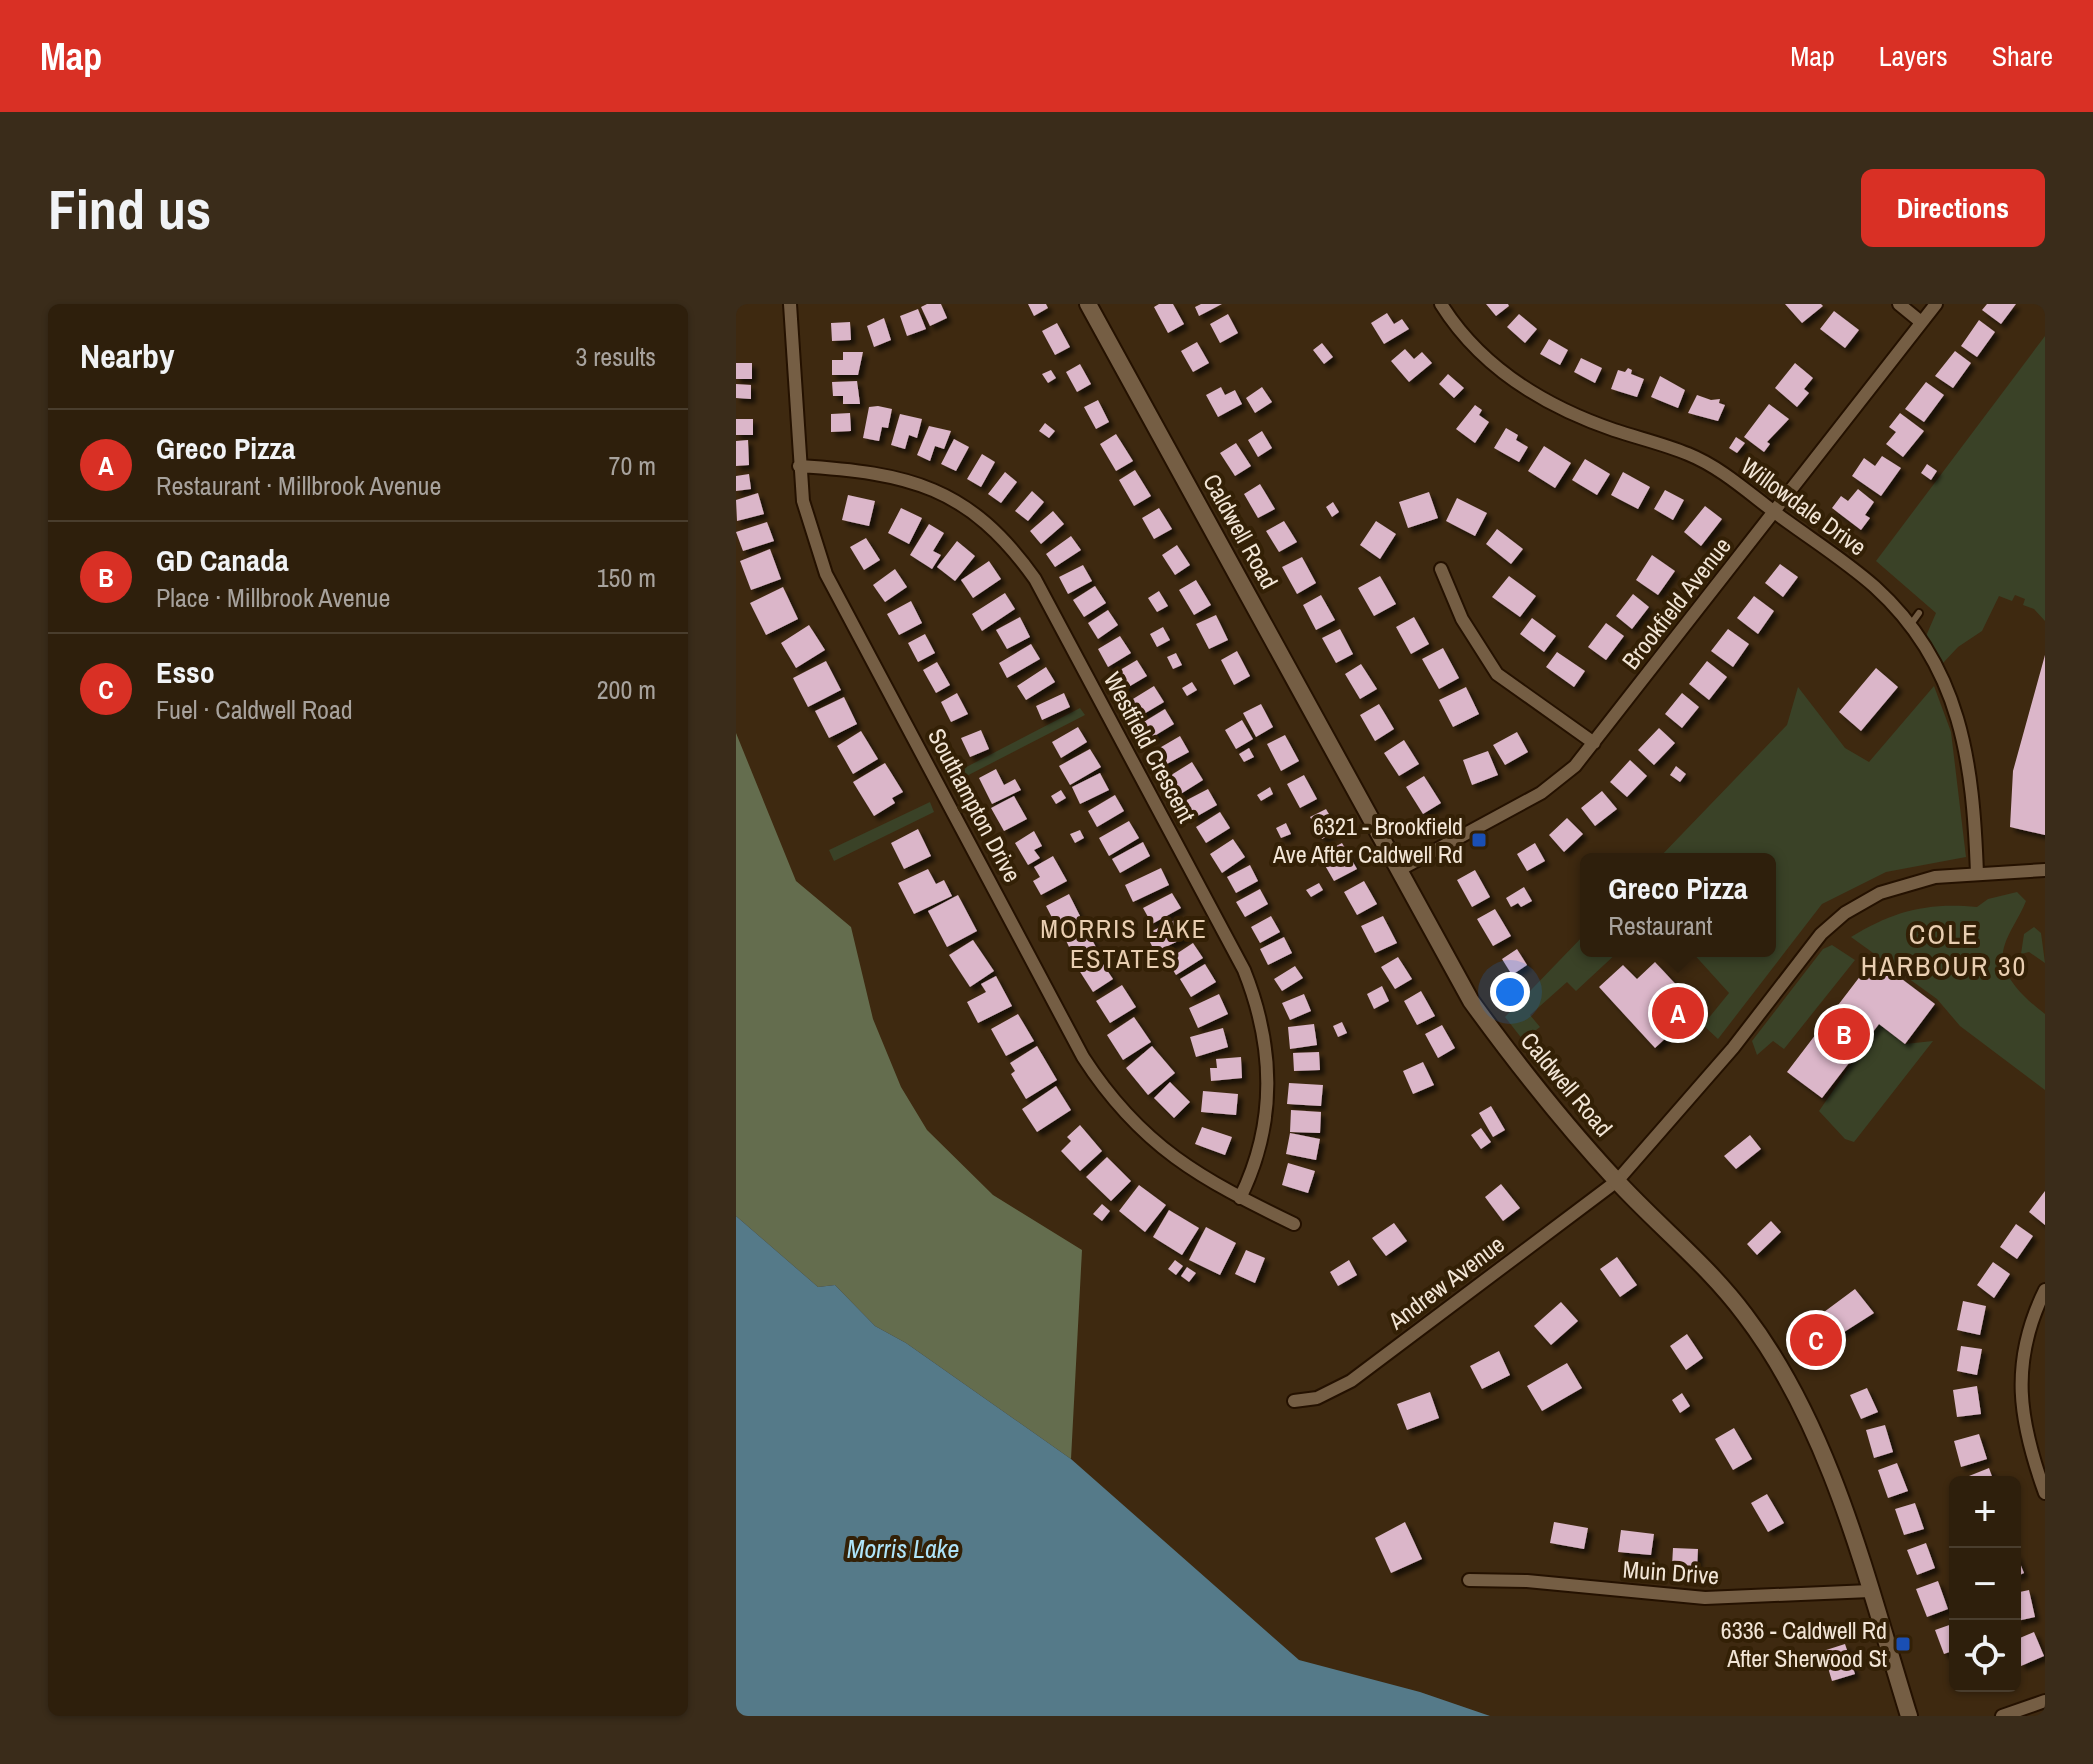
<!DOCTYPE html>
<meta charset="utf-8">
<style>
body{margin:0;font-family:"Archivo Narrow",sans-serif;background:#3a2c1a;color:#f1f3f6}
.controls{position:absolute;right:24px;bottom:24px;display:grid;overflow:hidden;border-radius:12px;box-shadow:0 2px 6px #0004}
.controls button{width:72px;height:72px;display:grid;place-items:center;padding:0;border:0;border-bottom:2px solid #493d2d;background:#2e1f0c;color:#f1f3f6;font:40px sans-serif}
.you{position:absolute;left:774px;top:688px;width:28px;height:28px;margin:-20px;border:6px solid #fff;border-radius:50%;background:#1a73e8;box-shadow:0 0 0 12px #1a73e833}
.badge{display:grid;place-items:center;width:52px;height:52px;border-radius:50%;background:#d93025;color:#fff;font-size:26px;font-weight:700}
.pin{position:absolute;translate:-50% -50%;border:4px solid #fff;box-shadow:0 2px 8px #0006}
.popup{position:absolute;left:844px;top:549px;width:196px;height:104px;box-sizing:border-box;display:grid;place-content:center;border-radius:12px;background:#2e1f0c;filter:drop-shadow(0 2px 6px #0005);font-size:26px;white-space:nowrap;color:#a7a29d}
.popup b{font-size:30px;color:#f1f3f6}
.popup::after{content:'';position:absolute;left:50%;top:100%;margin-left:-16px;border:16px solid transparent;border-top-color:#2e1f0c}
.list{margin:0;padding:0;list-style:none}
h2{display:flex;justify-content:space-between;align-items:center;height:104px;margin:0;padding:0 32px;font-size:34px}
h2 small{font-size:26px;font-weight:400;color:#a7a29d}
.list li{display:grid;grid-template-columns:52px 1fr auto;gap:24px;align-items:center;box-sizing:border-box;height:112px;padding:0 32px;border-top:2px solid #493d2d}
.list b{display:block;font-size:30px;white-space:nowrap}
.list p{margin:0;font-size:26px;white-space:nowrap;color:#a7a29d}
.list em{font-size:26px;font-style:normal;color:#a7a29d}
.icon{flex:none;width:44px;height:44px;fill:none;stroke:currentColor;stroke-width:2;stroke-linecap:round;stroke-linejoin:round}
.map{position:relative;flex:none;width:1309px;height:1412px;overflow:hidden;border-radius:12px}
header{display:flex;align-items:center;gap:48px;box-sizing:border-box;height:112px;padding:0 40px;background:#d93025;color:#fff}
header strong{font-size:38px}
nav{display:flex;gap:44px;margin-inline-start:auto;font-size:28px}
.intro{display:flex;align-items:center;justify-content:space-between;box-sizing:border-box;height:192px;padding:0 48px}
h1{margin:0;font-size:56px}
.button{padding:20px 36px;border-radius:12px;background:#d93025;color:#fff;font-size:28px;font-weight:700}
main{display:flex;gap:48px;padding:0 48px}
aside{flex:1;background:#2e1f0c;border-radius:12px;box-shadow:0 2px 6px #0004}
.map>svg:first-child{display:block}
</style>
<header>
<strong>Map</strong>
<nav><a>Map</a><a>Layers</a><a>Share</a></nav>
</header>
<div class="intro"><h1>Find us</h1><a class="button">Directions</a></div>
<main>
<aside>
<h2>Nearby<small>3 results</small></h2>
<ul class="list">
<li><span class="badge">A</span><div><b>Greco Pizza</b><p>Restaurant · Millbrook Avenue</p></div><em>70 m</em></li>
<li><span class="badge">B</span><div><b>GD Canada</b><p>Place · Millbrook Avenue</p></div><em>150 m</em></li>
<li><span class="badge">C</span><div><b>Esso</b><p>Fuel · Caldwell Road</p></div><em>200 m</em></li>
</ul>
</aside>
<div class="map">
<svg width="1309" height="1412" viewBox="0 0 1309 1412">
<defs>
<filter id="shadow"><feDropShadow dx="4.5" dy="4.5" stdDeviation="2" flood-color="#0009"/></filter>
</defs>
<rect width="100%" height="100%" fill="#3e2910"/>
<path fill="#3a4227" d="M1309 32V317L1298 305 1287 301 1289 295 1279 291 1276 297 1263 292 1246 327 1222 343 1207 359 1187 339 1200 309 1140 257Z
M1198 382 1215 428 1230 553 1150 568 1086 600 982 735 967 721 993 689 955 647H1034V555H922L1051 421 1062 383 1109 444 1133 458Z
M344 404 349 411 217 479 213 472Z
M194 498 198 508 98 557 93 546Z
M1281 588 1290 597C1284 613 1273 626 1268 643 1260 670 1291 696 1309 710V786L1224 722 1201 695 1115 633C1157 607 1192 598 1241 603L1252 595Z
M1298 623 1305 629 1309 659 1293 648 1285 650 1288 630Z
M850 629V647H883L840 687 831 678 794 711 804 723 787 736 769 713Z
M1096 641 1119 656 1048 745 1037 737 1021 751 1016 737 1087 645Z
M1143 720 1169 740 1197 737 1118 838 1109 835 1083 807Z"/>
<path fill="#646d4e" d="M0 429 60 577 115 623 137 715 165 783 191 826 257 891 346 946 335 1155 170 1039 139 1022 99 981 82 983 0 912Z"/>
<path fill="#557a89" d="M0 912 82 983 99 981 139 1022 170 1039 335 1155 563 1356 684 1388 754 1412H0Z"/>
<path fill="#dbb6c9" filter="url(#shadow)" d="M191 0H205L211 14 194 22 185 3Z
M292 0H310L312 4 298 12Z
M423 0H437L448 20 432 29 418 3Z
M465 0H486L463 12 459 3Z
M750 0H772L773 2 760 12Z
M1049 0H1085L1087 2 1066 19Z
M1251 0H1280L1265 20 1246 6Z
M182 5 190 25 171 32 164 12Z
M1098 7 1123 26 1109 44 1084 25Z
M651 9 658 20 666 15 673 25 648 40 635 19Z
M492 10 502 29 484 39 474 20Z
M783 10 801 25 789 39 771 23Z
M148 14 155 36 138 43 131 22Z
M1243 16 1259 28 1241 53 1225 42Z
M114 18 115 36 96 37 95 19Z
M321 19 334 43 319 51 306 27Z
M813 35 832 46 824 61 804 50Z
M461 38 473 59 457 68 445 47Z
M586 39 597 53 588 60 577 46Z
M669 45 678 55 686 48 696 59 673 78 655 57Z
M1219 47 1235 59 1217 84 1199 72Z
M107 48H127L122 71H96V56H107Z
M845 54 866 64 859 79 838 68Z
M0 59H16V75H0Z
M1059 59 1077 74 1068 85 1073 89 1061 103 1039 84Z
M344 60 355 80 341 88 330 68Z
M892 64 896 66 895 70 908 75 901 93 875 85 882 66 889 68Z
M315 66 320 74 312 79 306 70Z
M712 70 728 84 718 94 703 80Z
M924 72 949 86 942 104 915 93Z
M121 77 124 100H107V92H97L96 78Z
M1190 78 1208 91 1188 118 1169 105Z
M0 80 15 81V95L0 94Z
M485 83 489 91 499 86 506 100 482 113 470 91Z
M526 83 536 98 519 109 510 94Z
M961 91 975 96 984 95 983 99 989 101 982 117 952 109Z
M362 96 373 118 360 125 348 103Z
M1033 100 1053 115 1031 138 1034 140 1028 148 1008 133Z
M739 101 746 106 743 111 753 118 739 139 720 125Z
M142 102 156 105 152 124 146 123 143 137 127 134 133 103Z
M114 109 115 127 95 128V110Z
M1164 109 1188 127 1167 153 1150 140 1160 128 1153 123Z
M164 110 186 115 181 134 173 131 169 145 155 141Z
M0 115H17V131H0Z
M309 119 319 127 313 134 303 127Z
M193 122 215 127 208 145 199 142 194 157 181 151Z
M770 124 782 131 780 136 792 143 783 158 758 144Z
M526 127 536 144 522 153 512 136Z
M380 130 397 157 380 167 364 140Z
M1000 133 1009 139 1001 149 993 144Z
M218 135 233 143 220 167 205 160Z
M12 136 13 161 0 162V137Z
M500 139 515 162 499 172 484 149Z
M808 142 835 159 819 184 792 167Z
M246 150 259 158 245 183 231 175Z
M1146 152 1165 164 1145 192 1116 172 1128 154 1139 162Z
M849 155 874 170 861 191 836 176Z
M1191 160 1201 167 1195 176 1185 169Z
M399 166 415 192 398 202 383 176Z
M269 168 281 178 265 199 252 190Z
M887 168 914 183 902 205 875 191Z
M13 170 15 185 0 187V172Z
M524 180 539 205 522 214 508 190Z
M1122 185 1138 198 1129 211 1134 214 1125 226 1096 204 1105 192 1112 197Z
M929 186 948 196 937 216 918 205Z
M296 187 308 198 292 217 279 207Z
M693 188 702 214 672 224 663 198Z
M22 189 28 210 1 217 0 196Z
M112 191 139 197 133 222 106 216Z
M721 194 751 209 739 232 710 217Z
M597 198 603 208 596 213 590 203Z
M969 202 986 215 965 242 948 228Z
M165 204 186 214 173 240 152 229Z
M423 204 436 225 418 235 406 214Z
M317 207 328 220 305 240 294 227Z
M548 217 561 238 543 248 530 227Z
M640 217 660 230 644 255 624 241Z
M31 218 38 237 7 247 0 228Z
M193 220 208 229 197 247 205 251 196 265 174 251Z
M761 225 787 245 775 260 750 240Z
M335 232 345 246 319 263 310 250Z
M130 234 144 256 128 266 114 243Z
M221 237 239 252 219 277 201 263Z
M441 241 454 261 439 271 426 251Z
M34 245 45 275 15 286 4 257Z
M916 251 939 267 922 291 900 276Z
M566 253 580 279 561 290 546 263Z
M253 257 265 275 237 294 225 276Z
M1044 260 1062 273 1047 293 1029 279Z
M347 261 356 277 332 290 323 273Z
M159 265 171 283 149 298 137 281Z
M644 272 660 300 638 312 622 284Z
M773 272 800 292 784 313 756 293Z
M460 276 475 301 458 311 443 286Z
M359 282 370 299 348 313 337 296Z
M47 283 62 315 30 331 14 299Z
M423 287 432 302 421 308 412 294Z
M269 289 279 305 246 327 236 310Z
M897 290 913 303 896 325 880 312Z
M585 291 599 316 580 326 567 301Z
M1018 292 1038 307 1022 330 1001 314Z
M175 297 186 319 163 331 151 310Z
M372 306 382 321 362 335 352 319Z
M480 311 492 336 473 345 460 320Z
M284 313 294 333 271 345 260 326Z
M678 313 693 340 675 350 660 323Z
M796 314 820 332 808 348 784 330Z
M870 319 888 332 870 356 852 343Z
M73 321 89 346 60 364 45 339Z
M427 323 434 336 421 343 414 330Z
M604 325 617 350 600 359 586 334Z
M992 325 1013 340 997 363 975 347Z
M189 330 199 349 182 358 172 339Z
M384 332 395 349 372 363 362 345Z
M295 340 304 355 271 374 263 359Z
M707 344 723 374 703 385 686 355Z
M501 347 514 372 498 381 485 356Z
M821 348 849 367 838 383 810 363Z
M440 349 446 361 437 365 431 353Z
M1309 351V531L1274 523 1277 467Z
M401 356 411 372 389 385 379 369Z
M90 357 105 386 72 403 57 374Z
M971 357 991 373 973 396 953 380Z
M201 358 214 381 200 389 187 366Z
M625 360 641 385 624 395 609 370Z
M310 363 319 378 290 396 281 382Z
M1140 364 1162 383 1125 427 1103 408Z
M456 378 461 386 451 392 446 384Z
M418 382 428 398 401 414 392 398Z
M730 383 743 410 717 423 703 396Z
M221 389 232 410 215 418 205 398Z
M328 389 334 403 306 416 300 402Z
M946 389 963 403 946 424 929 410Z
M108 393 121 420 93 434 79 407Z
M525 400 537 423 520 433 507 409Z
M643 400 658 425 639 437 624 411Z
M429 405 438 420 415 434 406 419Z
M506 416 517 435 500 445 489 426Z
M342 423 351 438 325 454 316 438Z
M923 424 939 439 918 461 902 446Z
M245 426 253 445 234 453 225 434Z
M125 427 142 455 117 470 101 442Z
M781 428 792 448 769 461 757 441Z
M549 431 563 457 545 467 531 440Z
M444 432 453 448 429 461 420 446Z
M668 436 683 460 663 472 648 449Z
M513 444 518 453 508 458 503 450Z
M354 445 365 463 334 481 323 462Z
M752 447 762 471 736 481 727 456Z
M894 456 911 472 891 493 874 478Z
M456 458 467 476 443 491 432 473Z
M149 459 167 488 156 494 159 499 138 512 117 478Z
M940 462 950 470 944 478 934 471Z
M260 465 268 481 279 475 285 486 256 500 243 474Z
M364 469 373 486 344 500 336 483Z
M568 471 581 495 564 504 551 480Z
M688 472 705 499 687 510 670 483Z
M534 483 537 490 525 497 521 491Z
M472 485 481 501 458 514 449 497Z
M325 486 330 494 320 500 315 492Z
M866 487 881 505 859 522 845 504Z
M379 491 388 507 361 523 352 507Z
M278 492 291 515 268 527 255 504Z
M590 505 602 526 586 535 574 513Z
M484 508 494 524 470 539 460 523Z
M831 514 847 530 828 548 813 531Z
M393 517 403 534 373 552 363 534Z
M550 519 555 530 545 534 540 524Z
M182 525 195 552 168 565 155 539Z
M344 526 348 534 339 539 334 530Z
M298 527 306 542 298 546 304 554 292 561 279 539Z
M497 535 509 553 486 569 474 550Z
M407 538 414 552 384 569 376 555Z
M606 539 621 565 598 577 583 551Z
M799 539 809 557 791 567 781 550Z
M317 552 331 577 305 591 297 577 304 573 298 563Z
M514 561 522 577 500 589 491 573Z
M425 564 433 581 397 598 389 581Z
M192 565 200 580 208 576 216 592 178 610 162 579Z
M739 566 754 593 736 603 721 576Z
M628 577 641 600 621 611 608 588Z
M583 579 587 586 575 593 570 586Z
M788 583 796 597 785 603 782 599 775 603 770 594Z
M524 585 532 600 509 613 500 598Z
M436 589 445 604 416 620 407 604Z
M333 590 345 614 322 625 310 602Z
M222 591 241 627 211 643 192 607Z
M759 605 775 632 757 642 741 615Z
M535 612 544 628 524 639 515 623Z
M647 612 661 639 639 649 625 622Z
M445 613 455 631 419 648 410 630Z
M348 621 361 645 339 656 328 632Z
M548 633 556 649 532 661 524 645Z
M237 636 258 667 234 683 213 651Z
M457 639 467 654 440 671 431 656Z
M781 645 791 661 776 671 766 655Z
M360 650 377 675 357 688 341 663Z
M662 653 676 675 659 685 645 663Z
M1138 654 1199 700 1169 740 1143 720 1086 794 1051 768Z
M919 658 962 704 919 744 863 683 887 661 901 675Z
M469 660 480 678 455 693 444 675Z
M559 662 567 674 546 687 538 675Z
M260 672 276 702 242 719 231 698 250 688 245 680Z
M386 681 400 703 374 719 360 697Z
M646 682 653 697 638 705 631 690Z
M685 687 699 712 681 721 668 697Z
M483 690 492 710 462 724 453 704Z
M568 690 575 707 554 716 546 699Z
M282 710 298 737 270 752 255 725Z
M398 713 415 738 387 756 371 731Z
M606 718 611 729 602 733 597 722Z
M578 720 581 741 554 745 552 723Z
M706 721 719 744 702 754 689 730Z
M487 724 492 743 460 753 454 733Z
M301 742 321 776 290 795 275 770 279 767 274 759Z
M416 742 439 769 412 791 390 764Z
M583 748 584 766 558 767 557 749Z
M505 753 506 774 475 777 474 764H481L480 755Z
M687 758 698 781 677 790 667 767Z
M434 778 454 798 438 814 418 794Z
M553 779 587 781 585 802 551 800Z
M320 782 335 806 301 828 286 805Z
M467 787 502 790 500 811 465 808Z
M755 802 769 826 757 833 743 809Z
M555 806 585 808 584 829 554 828Z
M344 821 366 847 344 867 325 847 335 837 331 833Z
M466 823 496 833 489 851 459 840Z
M745 824 755 838 745 845 735 831Z
M554 829 584 835 580 856 550 850Z
M1014 831 1025 845 1000 865 988 852Z
M371 853 395 877 375 897 350 873Z
M552 859 579 867 572 889 546 881Z
M765 880 784 904 767 917 749 893Z
M403 881 430 901 409 928 383 907Z
M1309 887V921L1293 908Z
M366 900 374 907 366 917 357 910Z
M433 906 463 924 446 951 417 933Z
M1035 917 1045 928 1021 951 1011 940Z
M658 919 671 937 650 952 636 934Z
M1280 920 1297 932 1281 955 1264 943Z
M470 923 500 939 484 971 453 956Z
M510 946 529 954 519 979 499 970Z
M881 953 901 981 884 993 864 965Z
M439 956 447 962 440 971 432 965Z
M613 956 621 971 602 982 594 968Z
M1257 958 1274 970 1258 994 1241 981Z
M451 963 460 969 453 978 445 972Z
M1119 985 1138 1009 1105 1030 1088 1008Z
M1227 997 1250 1002 1244 1031 1221 1026Z
M825 998 842 1017 815 1041 798 1022Z
M1086 1013 1098 1027 1066 1049 1056 1033Z
M951 1030 967 1054 950 1066 934 1042Z
M1225 1042 1246 1045 1241 1071 1221 1067Z
M763 1047 774 1071 746 1085 734 1062Z
M831 1059 846 1084 806 1107 791 1082Z
M1241 1082 1245 1110 1221 1113 1217 1086Z
M1131 1084 1142 1108 1125 1115 1114 1091Z
M694 1088 703 1114 671 1126 661 1100Z
M946 1089 954 1102 944 1109 936 1096Z
M1149 1121 1157 1148 1138 1154 1130 1126Z
M998 1124 1016 1155 997 1166 979 1135Z
M1243 1130 1251 1155 1225 1163 1218 1137Z
M1161 1159 1172 1187 1152 1194 1142 1166Z
M1253 1164 1258 1178H1235L1233 1172Z
M1031 1190 1048 1219 1032 1228 1015 1199Z
M1179 1199 1188 1225 1168 1231 1159 1205Z
M669 1218 686 1255 655 1269 639 1234Z
M818 1218 852 1224 848 1245 814 1239Z
M885 1226 918 1230 915 1251 882 1248Z
M1190 1239 1199 1264 1181 1271 1171 1246Z
M937 1244 962 1245 961 1265 943 1268V1262H936Z
M1279 1247 1288 1269 1279 1273Z
M1202 1277 1212 1305 1191 1313 1180 1285Z
M1293 1286 1299 1313 1281 1317 1279 1289Z
M1219 1319V1346L1208 1350 1199 1326Z
M1298 1328 1308 1352 1285 1362 1279 1336Z
M1109 1340 1119 1370 1096 1377 1087 1347Z"/>
<g fill="none" stroke-linecap="round" stroke-linejoin="round">
<defs>
<path id="service" d="M1175 320 1183 309"/>
<path id="minor" d="M54 0 67 197 90 270 347 753C405 843 465 875 558 920
M705 0C745 64 808 102 878 126 902 134 928 140 952 150 989 165 1019 195 1052 218 1081 239 1112 259 1139 283 1226 362 1237 459 1241 570
M1163 0 1185 18
M63 162C173 169 233 182 299 275L508 666C538 741 541 819 504 894
M705 265 726 315 761 370 858 439
M663 566 805 489 839 462 1200 0
M1309 986C1273 1059 1283 1117 1309 1189
M558 1097 581 1094 615 1077 881 877 997 744 1085 630 1109 609 1144 589 1199 573 1309 566
M733 1276 791 1277 969 1294 1134 1287
M1266 1412 1309 1397"/>
<path id="tertiary" d="M352 0 735 697C780 759 828 820 880 876 922 922 971 960 1009 1011 1096 1125 1131 1277 1173 1412"/>
</defs>
<use href="#service" stroke="#241100" stroke-width="10"/>
<use href="#minor" stroke="#241100" stroke-width="16"/>
<use href="#tertiary" stroke="#241100" stroke-width="20"/>
<use href="#service" stroke="#755e44" stroke-width="6"/>
<use href="#minor" stroke="#755e44" stroke-width="12"/>
<use href="#tertiary" stroke="#755e44" stroke-width="16"/>
</g>
<g fill="#1a4fb4" stroke="#332006" stroke-width="3">
<rect x="735" y="528" width="16" height="16" rx="4"/>
<rect x="1159" y="1332" width="16" height="16" rx="4"/>
</g>
<g text-anchor="middle" dominant-baseline="central" stroke-width="8" stroke-linejoin="round" paint-order="stroke">
<g font-size="24" fill="#f2e5d6" stroke="#332006">
<text transform="translate(1068 202) rotate(36)">Willowdale Drive</text>
<text transform="translate(505 227) rotate(61)">Caldwell Road</text>
<text transform="translate(940 299) rotate(-52)">Brookfield Avenue</text>
<text transform="translate(414 443) rotate(62)">Westfield Crescent</text>
<text transform="translate(239 501) rotate(62)">Southampton Drive</text>
<text transform="translate(831 780) rotate(50)">Caldwell Road</text>
<text transform="translate(710 978) rotate(-37)">Andrew Avenue</text>
<text transform="translate(935 1268) rotate(4)">Muin Drive</text>
</g>
<g font-size="24" fill="#f2e5d6" stroke="#332006" text-anchor="end">
<text x="727" y="522">6321 - Brookfield<tspan x="727" dy="28">Ave After Caldwell Rd</tspan></text>
<text x="1151" y="1326">6336 - Caldwell Rd<tspan x="1151" dy="28">After Sherwood St</tspan></text>
</g>
<g font-size="26" letter-spacing="2" fill="#e9ceb1" stroke="#332006">
<text x="388" y="624">MORRIS LAKE<tspan x="388" dy="30">ESTATES</tspan></text>
</g>
<g font-size="26" font-style="italic" fill="#aee4fa" stroke="#332006">
<text x="167" y="1244">Morris Lake</text>
</g>
<g font-size="28" letter-spacing="2" fill="#e9ceb1" stroke="#332006">
<text x="1208" y="630">COLE<tspan x="1208" dy="32">HARBOUR 30</tspan></text>
</g>
</g>
</svg>
<div class="controls">
<button>+</button>
<button>−</button>
<button><svg class="icon" aria-label="locate" viewBox="0 0 24 24"><circle cx="12" cy="12" r="6"/><path d="M12 2v4M12 18v4M2 12h4M18 12h4"/></svg></button>
</div>
<div class="you"></div>
<div class="pin badge" style="left:942px;top:709px">A</div>
<div class="popup"><b>Greco Pizza</b>Restaurant</div>
<div class="pin badge" style="left:1108px;top:730px">B</div>
<div class="pin badge" style="left:1080px;top:1036px">C</div>
</div>
</main>
